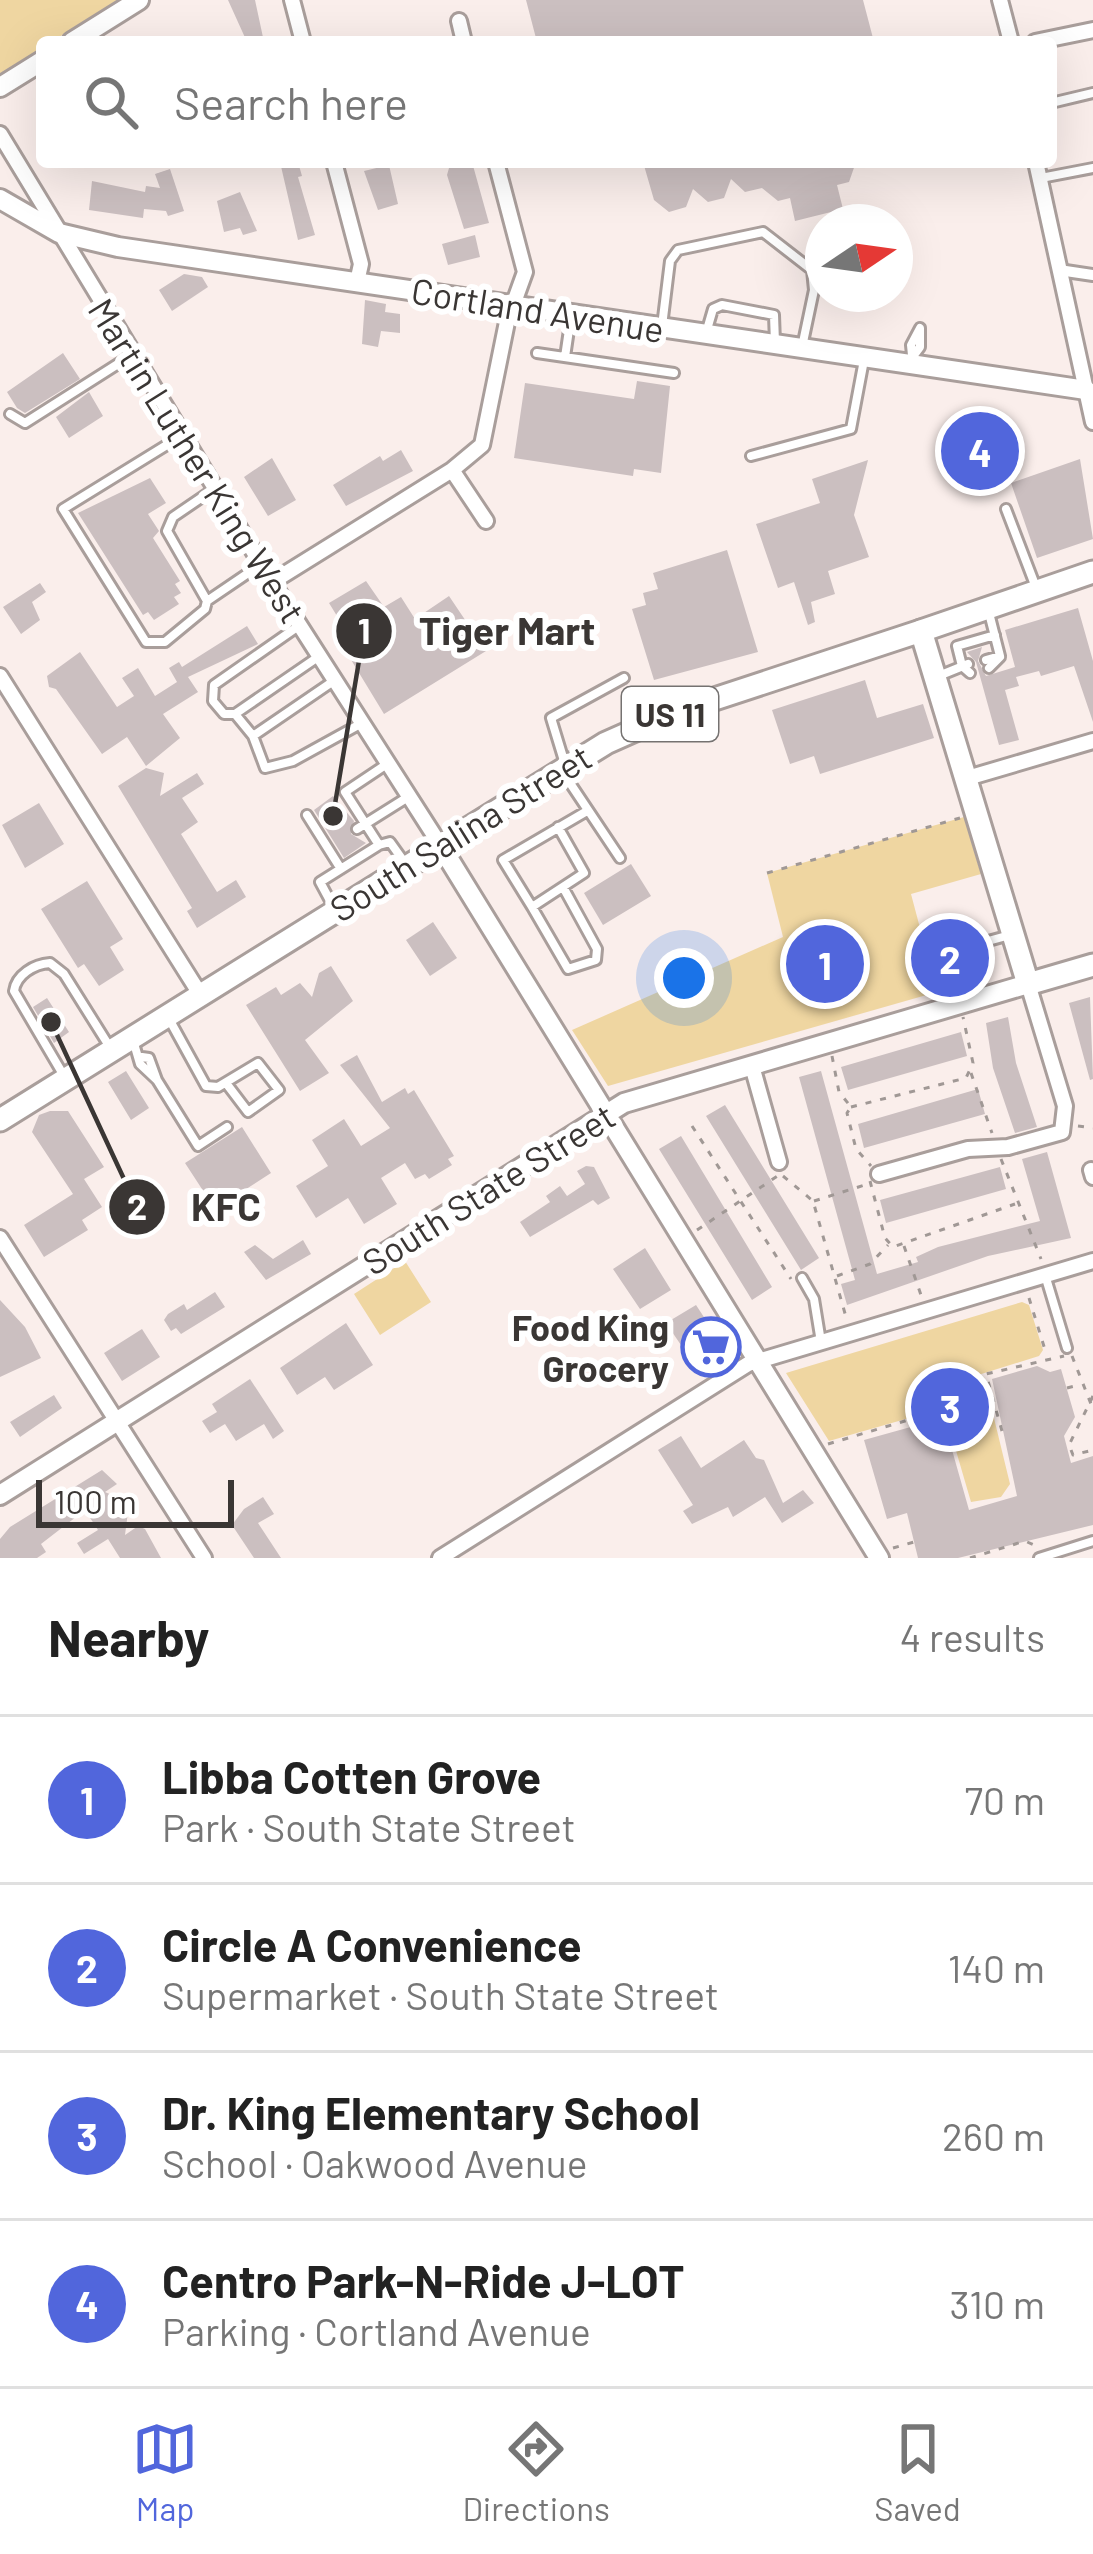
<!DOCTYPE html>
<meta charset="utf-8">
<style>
body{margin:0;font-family:Barlow,sans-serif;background:#f6f6f6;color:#222}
.compass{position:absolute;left:805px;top:204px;width:108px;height:108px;border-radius:50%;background:#fff;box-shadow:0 12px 48px #0002;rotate:77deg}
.scale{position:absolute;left:36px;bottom:30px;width:198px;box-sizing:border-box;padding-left:12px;border:6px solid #3a3634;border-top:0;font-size:33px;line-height:42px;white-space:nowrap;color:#3a3634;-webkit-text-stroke:9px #fff;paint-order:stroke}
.you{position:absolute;left:684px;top:978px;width:42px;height:42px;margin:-30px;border:9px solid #fff;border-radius:50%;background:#1a73e8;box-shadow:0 0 0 18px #1a73e833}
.badge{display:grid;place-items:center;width:78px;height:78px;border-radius:50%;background:#5166dc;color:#fff;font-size:39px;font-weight:700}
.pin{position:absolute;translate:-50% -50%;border:6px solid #fff;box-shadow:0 3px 12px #0006}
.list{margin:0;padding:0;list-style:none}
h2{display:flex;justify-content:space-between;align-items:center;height:156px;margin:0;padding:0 48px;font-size:51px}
h2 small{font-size:39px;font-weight:400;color:#767676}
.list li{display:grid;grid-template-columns:78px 1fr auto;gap:36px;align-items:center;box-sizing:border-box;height:168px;padding:0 48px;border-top:3px solid #e0e0e0}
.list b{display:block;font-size:45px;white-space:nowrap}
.list p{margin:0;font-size:39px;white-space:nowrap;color:#767676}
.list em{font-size:39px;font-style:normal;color:#767676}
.icon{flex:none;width:66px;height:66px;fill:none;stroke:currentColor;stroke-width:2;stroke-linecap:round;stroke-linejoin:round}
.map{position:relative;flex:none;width:1093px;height:1558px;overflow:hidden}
.search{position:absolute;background:#fff;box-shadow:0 12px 48px #0002;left:36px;right:36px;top:36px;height:132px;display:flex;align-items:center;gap:30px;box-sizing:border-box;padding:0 42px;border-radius:12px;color:#767676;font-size:45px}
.sheet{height:828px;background:#fff}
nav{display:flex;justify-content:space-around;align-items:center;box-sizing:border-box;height:168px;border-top:3px solid #e0e0e0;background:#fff;font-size:33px;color:#767676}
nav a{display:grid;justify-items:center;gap:6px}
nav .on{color:#5166dc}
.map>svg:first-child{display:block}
</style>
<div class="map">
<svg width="1093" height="1558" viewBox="0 0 1093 1558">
<rect width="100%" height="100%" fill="#faeeeb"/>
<path fill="#efd6a1" d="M0 0H119L51 42H42V48L0 74Z
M964 817 981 874 911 894 937 992 608 1086 572 1030 783 937 767 873Z
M405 1261 431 1302 380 1335 354 1294Z
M1022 1302 1029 1305 1043 1350 1039 1356 978 1375 944 1408 829 1441 786 1373Z
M984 1377 1010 1484 1001 1497 971 1502 945 1413Z"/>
<path fill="#cbbfc0" d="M228 0H255L264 42H247Z
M526 0H863L874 42H537Z
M280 162H298L302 176 298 177 315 235 298 240Z
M472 162 489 223 464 229 447 175 449 168Z
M643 162H856L849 182 837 185 843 209 795 221 790 198 778 201 762 188 745 192 731 179 724 198 708 202 693 189 686 207 669 212 654 200Z
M389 165 398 204 378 210 364 171Z
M170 169 184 211 168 216 166 211 144 209 143 218 89 210 92 181 145 192 146 186 160 188 155 174Z
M240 192 257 231 243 235 240 228 224 232 217 201Z
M475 235 480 257 448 265 442 244Z
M184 274 202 277 208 287 172 311 159 290Z
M365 300 386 304 385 312 400 314V333L381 331 378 347 362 344Z
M63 353 80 379 25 413 17 408 7 392Z
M637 381 670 386 661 473 634 469 633 476 514 458 525 383 634 399Z
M89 392 103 416 69 438 56 417Z
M401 450 413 471 346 506 333 485 380 456 383 461Z
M272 458 296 500 268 516 244 477Z
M1080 459 1093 539 1037 558 1011 483Z
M868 460 854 515 869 557 828 571 835 594 811 602 815 622 808 625 794 582 778 588 756 524 820 503 812 479Z
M150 478 166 503 148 514 159 531 153 538 180 581 175 584 181 593 174 597 179 604 154 620 148 612 143 615 78 513Z
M727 550 758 652 654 680 632 609 646 605 643 593 658 589 653 573Z
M366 581 384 607 401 597 415 619 449 596 486 651 384 714 336 635 345 629 329 603Z
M40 583 46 592 32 602 40 620 21 634 3 607Z
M1078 608 1093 661V722L1074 666 1041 676 1039 671 1016 677 1019 686 1005 690 1019 740 999 745 976 662 967 652 982 647 978 661 986 676 1015 667 1005 630Z
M247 626 258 644 188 677 198 692 163 714 180 738 146 766 127 737 102 754 56 689 49 687 47 676 80 652 117 707 134 696 122 678 138 668 155 696 177 682 169 668 179 662 182 667Z
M865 680 877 718 923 704 934 738 820 774 814 756 790 764 772 710Z
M146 768 164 773 160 796 197 773 204 784 182 798 198 822 181 834 217 892 236 880 246 897 197 928 187 911 192 908 118 786Z
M333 796 354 821 351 834 366 843 344 858 314 810Z
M39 803 64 844 25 868 2 825Z
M631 864 651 896 603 925 584 893Z
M87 881 123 939 110 947 124 970 99 986 84 964 78 968 41 909Z
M433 922 457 958 430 976 406 940Z
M961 938 967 968 938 978 929 946Z
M331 966 353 1001 305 1040 329 1073 300 1091 246 1005 276 987 281 995 300 983 312 997 319 973Z
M1090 997 1093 1079 1090 1080 1069 1003Z
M47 998 69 1032 54 1043 33 1007Z
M1008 1017 1016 1063 1037 1127 1015 1133 993 1068 986 1023Z
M961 1032 967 1056 848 1090 841 1067Z
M357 1055 382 1102 405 1088 408 1094 414 1090 454 1156 448 1159 452 1165 429 1179 425 1174 415 1179 405 1163 381 1178 397 1204 364 1224 348 1198 316 1218 296 1186 328 1166 312 1140 344 1119 361 1146 390 1128 340 1065Z
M126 1071 149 1108 131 1120 108 1082Z
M821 1071 877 1274 918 1262 916 1257 938 1247 1040 1221 1022 1159 1047 1152 1071 1238 988 1256 847 1305 841 1284 855 1280 799 1077Z
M978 1089 985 1114 864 1148 858 1124Z
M725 1105 819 1258 801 1270 706 1116Z
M50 1111H68L104 1167 84 1179 102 1207 82 1220 88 1230 44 1257 24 1225 73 1194 32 1132 39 1115Z
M242 1127 271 1173 215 1209 185 1163Z
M681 1136 772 1287 752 1300 659 1149Z
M586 1166 594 1167 610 1198 598 1205 593 1200 530 1237 520 1222 550 1202 546 1196 560 1186 567 1196 585 1184 577 1171Z
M1000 1167 1006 1189 886 1223 880 1200Z
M303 1240 311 1254 266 1280 244 1252 255 1245 273 1259Z
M645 1248 671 1290 640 1309 613 1269Z
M215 1292 225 1307 181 1334 176 1328 171 1331 164 1320 168 1314 184 1304 187 1310Z
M0 1300 25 1327 41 1358 0 1377Z
M696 1305 725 1349 707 1360 697 1344 685 1351 666 1323Z
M346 1323 373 1365 334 1390 325 1377 297 1395 280 1368Z
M142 1329 160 1357 122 1381 104 1353Z
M1037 1366 1050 1372 1061 1369 1075 1417 1064 1436 1071 1463 1093 1456V1525L958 1558H918L907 1513 887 1519 864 1440 943 1418 969 1510 1017 1496 992 1379Z
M250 1379 284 1431 273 1439 264 1424 236 1441 225 1424 210 1433 202 1421 217 1412 212 1404Z
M54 1395 62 1408 20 1437 10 1422Z
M681 1436 701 1468 744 1440 756 1458 764 1460 783 1503 803 1490 814 1503 782 1523 765 1497 733 1517 728 1507 692 1524 683 1511 693 1505 658 1450Z
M102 1470 117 1484 105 1492 121 1499 128 1512 125 1535 138 1526 145 1529 161 1558H120L108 1539 84 1554 77 1543 98 1530 85 1510 41 1544 46 1552 37 1558H0V1539L10 1527Z
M263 1497 274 1514 258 1523 281 1558H254L232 1525 244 1509Z"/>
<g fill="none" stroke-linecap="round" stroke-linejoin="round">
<defs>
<path id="service" d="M1051 103 1093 93
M1041 178 1093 168
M662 326 670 261 678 250 763 232 812 270 814 290 802 347
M706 333 713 309 722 305 774 315 775 343
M537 353 674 373
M565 357 571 316
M913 365 911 345 920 328V347L914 355
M10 414 25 423 132 355
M183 435 63 509 146 642H165L205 609 207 601 167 531 173 517 214 489
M751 456 851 429 864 360
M1006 509 1037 590
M207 601 260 565
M300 625 214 685 213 701 224 714H235L318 657
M986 660 1000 656 988 609
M989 668 1000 657
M970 673 962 666 957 646 995 635
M936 677 968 664
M235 714 253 736 335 680
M253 736 265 768 293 761 362 723
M565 764 551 718 624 678
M564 774 620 858
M307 815 341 869
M558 827 584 873 532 907 503 860 587 811
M357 829 408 797
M379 845 390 842 405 863
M532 907 568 969 596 960 597 949 563 887
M334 908 320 882 379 845 345 792 387 764
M945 982 966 977
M972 999 966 977 977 973 970 946 1010 935
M168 1017 206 1086 218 1087 258 1063 279 1090 248 1112 226 1083
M133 1040 140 1064 157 1080 149 1058 142 1057
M64 1076 14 991C16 975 34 964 50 963L64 974 111 1049
M157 1080 198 1146 227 1127
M1045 1275 1067 1348
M802 1278 814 1299 821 1342
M1039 1558 1093 1541"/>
<path id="pedestrian" d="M1059 270 1093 275"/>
<path id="minor" d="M292 0 303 42
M1000 0 1011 42
M459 21 464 42
M1035 42 1093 30
M0 134 272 582 439 843
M334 162 361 264 357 282
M1036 162 1093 422
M452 470 486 521
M272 582 452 470 482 445 507 322 525 272 496 162
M0 676 200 994
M964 779 1093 741
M752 1066 779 1162
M1091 1170 1093 1177
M879 1174 968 1149 1008 1147 1062 1132 1065 1106 1028 984
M0 1238 204 1558
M440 1558 748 1364 1093 1261"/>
<path id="tertiary" d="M72 42 139 0
M0 87 42 61
M0 199 59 233 118 247 1086 390
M439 843 879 1558
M0 1495 624 1103 1028 984"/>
<path id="secondary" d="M921 631 1093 572"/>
<path id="primary" d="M0 1120 606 743 678 711 921 631 1028 984 1093 965"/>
</defs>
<use href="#service" stroke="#a99e9b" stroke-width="14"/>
<use href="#pedestrian" stroke="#a99e9b" stroke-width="16"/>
<use href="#minor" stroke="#a99e9b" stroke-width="20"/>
<use href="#tertiary" stroke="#a99e9b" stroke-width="24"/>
<use href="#secondary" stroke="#a99e9b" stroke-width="27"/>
<use href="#primary" stroke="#a99e9b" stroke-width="27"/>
<path stroke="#a09895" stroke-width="3" stroke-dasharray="6 9" stroke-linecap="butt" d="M767 873 960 818
M832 1056 839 1092 851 1107 847 1113 856 1149 871 1166
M971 1073 992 1133
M851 1107 966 1078 973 1063 963 1017
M692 1126 791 1279
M1078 1126 1093 1128
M1001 1159 1041 1259
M783 1176 813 1201 846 1317
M870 1181 885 1238 893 1247 1015 1204
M814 1201 868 1184
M697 1230 779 1175
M904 1246 921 1295
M837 1276 870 1264 888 1245
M1029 1298 1046 1353
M1072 1356 1093 1409
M1067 1388 1079 1385
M1093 1396 1069 1445 1073 1455 1093 1450
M1002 1431 986 1374 1064 1356
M828 1444 945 1409 984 1375
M893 1548 914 1542
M970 1558 1025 1541 1036 1546"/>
<use href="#service" stroke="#fff" stroke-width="8"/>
<use href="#pedestrian" stroke="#fff" stroke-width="10"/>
<use href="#minor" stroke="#fff" stroke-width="14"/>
<use href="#tertiary" stroke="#fff" stroke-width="18"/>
<use href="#secondary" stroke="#fff" stroke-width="21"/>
<use href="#primary" stroke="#fff" stroke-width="21"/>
</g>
<defs>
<symbol id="supermarket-ring" viewBox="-11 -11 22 22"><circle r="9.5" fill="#fff" stroke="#5166dc" stroke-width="1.5"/><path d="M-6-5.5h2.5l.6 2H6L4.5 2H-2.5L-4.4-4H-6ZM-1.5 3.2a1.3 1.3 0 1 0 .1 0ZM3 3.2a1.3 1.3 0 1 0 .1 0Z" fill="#5166dc"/></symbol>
</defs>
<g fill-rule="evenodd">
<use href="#supermarket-ring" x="678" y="1314" width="66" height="66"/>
</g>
<g text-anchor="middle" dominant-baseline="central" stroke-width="12" stroke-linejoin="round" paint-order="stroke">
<rect fill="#fff" stroke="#757271" stroke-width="3" x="622" y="687" width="96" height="54" rx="9"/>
<g font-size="33" font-weight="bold" fill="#3a3634">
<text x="670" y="714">US 11</text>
</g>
<g font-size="36" fill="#3a3634" stroke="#fff">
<text transform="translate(538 309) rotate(9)">Cortland Avenue</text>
<text transform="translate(198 460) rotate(58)">Martin Luther King West</text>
<text transform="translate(460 832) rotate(-32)">South Salina Street</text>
<text transform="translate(488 1188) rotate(-32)">South State Street</text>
</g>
<g font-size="36" font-weight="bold" fill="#3a3634" stroke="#fff" text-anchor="end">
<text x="669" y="1326">Food King<tspan x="669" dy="41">Grocery</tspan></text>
</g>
</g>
<path fill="none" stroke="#3a3634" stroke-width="4.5" d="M333 816L364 631M51 1022L137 1207"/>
<g fill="#3a3634" stroke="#fff" stroke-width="4.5">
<circle cx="333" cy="816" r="12"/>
<circle cx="51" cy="1022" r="12"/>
<circle cx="364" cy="631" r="30"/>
<circle cx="137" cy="1207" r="30"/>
</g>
<g font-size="36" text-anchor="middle" font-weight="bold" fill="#fff">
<text x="364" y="644">1</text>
<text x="137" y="1220">2</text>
</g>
<g font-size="39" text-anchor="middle" font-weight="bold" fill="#3a3634" stroke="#fff" stroke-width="12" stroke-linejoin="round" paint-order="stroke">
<text x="507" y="645">Tiger Mart</text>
<text x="226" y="1221">KFC</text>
</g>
</svg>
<svg class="compass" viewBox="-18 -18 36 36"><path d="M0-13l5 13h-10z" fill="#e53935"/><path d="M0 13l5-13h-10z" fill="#767676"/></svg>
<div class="scale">100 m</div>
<div class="you"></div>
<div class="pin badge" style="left:825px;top:964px">1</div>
<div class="pin badge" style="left:950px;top:958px">2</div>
<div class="pin badge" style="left:950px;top:1407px">3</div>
<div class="pin badge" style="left:980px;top:451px">4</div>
<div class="search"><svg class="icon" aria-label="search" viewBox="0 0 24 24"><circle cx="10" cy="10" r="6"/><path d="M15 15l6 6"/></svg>Search here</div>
</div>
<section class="sheet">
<h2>Nearby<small>4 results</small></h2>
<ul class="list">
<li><span class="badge">1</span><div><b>Libba Cotten Grove</b><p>Park · South State Street</p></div><em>70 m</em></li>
<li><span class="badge">2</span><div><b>Circle A Convenience</b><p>Supermarket · South State Street</p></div><em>140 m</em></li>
<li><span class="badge">3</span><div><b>Dr. King Elementary School</b><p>School · Oakwood Avenue</p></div><em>260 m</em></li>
<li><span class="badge">4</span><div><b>Centro Park-N-Ride J-LOT</b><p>Parking · Cortland Avenue</p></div><em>310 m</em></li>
</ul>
</section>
<nav>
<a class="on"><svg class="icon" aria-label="map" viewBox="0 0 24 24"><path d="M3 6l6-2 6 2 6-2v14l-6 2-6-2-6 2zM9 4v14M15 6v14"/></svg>Map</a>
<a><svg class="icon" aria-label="directions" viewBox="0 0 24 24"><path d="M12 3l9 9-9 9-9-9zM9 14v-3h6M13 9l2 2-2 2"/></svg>Directions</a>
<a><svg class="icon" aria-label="saved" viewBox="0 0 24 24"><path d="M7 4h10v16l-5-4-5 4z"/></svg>Saved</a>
</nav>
